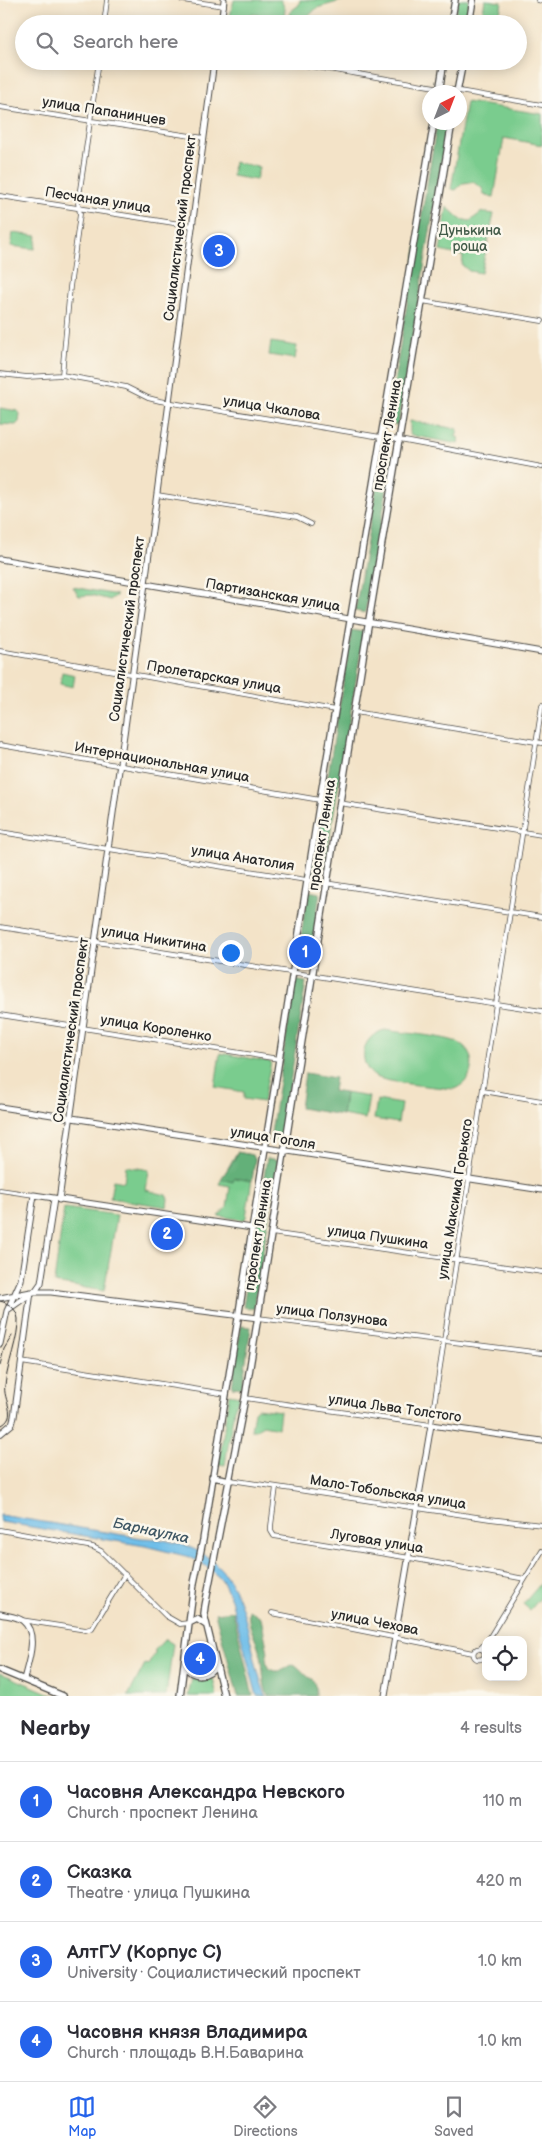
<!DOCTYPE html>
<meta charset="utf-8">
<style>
body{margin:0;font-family:"Balsamiq Sans",sans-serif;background:#f7f7f7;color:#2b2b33}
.controls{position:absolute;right:15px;bottom:15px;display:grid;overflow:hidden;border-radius:10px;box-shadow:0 2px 12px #0003}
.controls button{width:45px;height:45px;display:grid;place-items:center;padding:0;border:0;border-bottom:1px solid #e1e1e2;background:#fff;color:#2b2b33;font:25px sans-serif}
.compass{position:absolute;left:422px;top:85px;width:45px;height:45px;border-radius:50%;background:#fff;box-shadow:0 2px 12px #0003;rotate:42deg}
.you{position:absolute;left:230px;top:952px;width:18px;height:18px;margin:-12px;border:4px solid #fff;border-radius:50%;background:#1a73e8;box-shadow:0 0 0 8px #1a73e833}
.badge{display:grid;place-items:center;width:32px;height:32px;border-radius:50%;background:#2563eb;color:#fff;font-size:16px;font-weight:700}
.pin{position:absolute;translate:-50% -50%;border:2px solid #fff;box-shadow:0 1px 5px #0006}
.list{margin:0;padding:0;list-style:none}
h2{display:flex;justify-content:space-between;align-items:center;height:65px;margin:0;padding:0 20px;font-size:21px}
h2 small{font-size:16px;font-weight:400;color:#7c7c81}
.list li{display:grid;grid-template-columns:32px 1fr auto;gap:15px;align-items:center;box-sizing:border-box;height:80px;padding:0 20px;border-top:1px solid #e1e1e2}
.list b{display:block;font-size:19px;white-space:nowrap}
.list p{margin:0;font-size:16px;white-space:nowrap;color:#7c7c81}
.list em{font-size:16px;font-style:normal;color:#7c7c81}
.icon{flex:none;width:28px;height:28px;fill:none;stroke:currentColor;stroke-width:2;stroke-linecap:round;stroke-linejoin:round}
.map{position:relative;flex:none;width:542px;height:1696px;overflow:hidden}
.search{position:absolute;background:#fff;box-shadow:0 2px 12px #0003;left:15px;right:15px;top:15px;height:55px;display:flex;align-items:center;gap:12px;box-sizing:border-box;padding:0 18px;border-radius:28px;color:#7c7c81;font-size:19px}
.sheet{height:385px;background:#fff}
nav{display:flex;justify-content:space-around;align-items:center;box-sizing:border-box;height:70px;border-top:1px solid #e1e1e2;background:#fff;font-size:14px;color:#7c7c81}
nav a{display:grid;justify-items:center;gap:2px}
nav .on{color:#2563eb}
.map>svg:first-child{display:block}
</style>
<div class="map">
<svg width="542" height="1696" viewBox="0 0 542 1696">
<rect width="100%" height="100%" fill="#fbf7ec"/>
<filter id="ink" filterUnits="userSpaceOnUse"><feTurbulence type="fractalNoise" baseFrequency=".02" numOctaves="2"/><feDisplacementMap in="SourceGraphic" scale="10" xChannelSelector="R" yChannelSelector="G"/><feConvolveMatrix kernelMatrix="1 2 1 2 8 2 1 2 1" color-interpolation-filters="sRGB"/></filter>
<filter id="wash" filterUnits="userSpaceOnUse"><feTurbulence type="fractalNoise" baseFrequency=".0096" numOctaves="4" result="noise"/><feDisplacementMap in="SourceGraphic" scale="20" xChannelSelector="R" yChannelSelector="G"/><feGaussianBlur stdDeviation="1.12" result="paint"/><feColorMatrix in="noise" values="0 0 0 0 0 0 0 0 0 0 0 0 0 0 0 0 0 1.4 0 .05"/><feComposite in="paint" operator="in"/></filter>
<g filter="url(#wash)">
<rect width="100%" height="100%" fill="#f3e3c8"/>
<path fill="#7acc8e" stroke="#527c5c" d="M234 0H281L285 9 284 17 281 19 252 14 246 16 243 24H228Z
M300 0H344L317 8 301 23 289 21 291 11 299 5Z
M458 0H469L465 24H454Z
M485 0 502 2 498 24 481 22Z
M466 102 542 114V145L504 138 494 197 484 195 482 188 473 182 463 183 456 190 451 189Z
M234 162 259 167 256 180 232 176Z
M447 207 460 219 470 221 482 212 494 214 481 273 469 271 462 265 463 256 440 251Z
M13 233 37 236 35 249 11 246Z
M271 342 297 346 295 359 269 355Z
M0 408 18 411 20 414 19 422 16 425 0 424Z
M410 421 458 429 456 437 459 438 458 444 410 435Z
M73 587 117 595 110 600 91 595 79 596Z
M62 672 75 675 73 687 60 684Z
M385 1030C401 1033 446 1036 459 1043 469 1048 473 1058 471 1069 470 1079 462 1086 454 1089 436 1087 389 1083 376 1077 366 1072 361 1058 365 1047 368 1038 376 1032 385 1030Z
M220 1053 271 1062 263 1102 244 1099V1092L215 1087Z
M345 1093 369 1097 365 1119 342 1115Z
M377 1100 401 1104 398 1123 374 1119Z
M237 1152 252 1155 255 1159 246 1217 244 1220 218 1216 227 1208 230 1186 219 1184Z
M126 1166 149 1170 146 1190 166 1195 168 1199 167 1207 110 1198 113 1180 124 1182Z
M64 1208 117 1215 104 1291 54 1283Z
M229 1394 240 1396 234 1409 225 1465 219 1464Z
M257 1408 280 1411 278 1428 263 1425 255 1430H251L254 1411Z
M542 1582V1596L530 1610 523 1604Z
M165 1639 173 1644 166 1696H128L145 1664 148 1665 156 1652 154 1651Z
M0 1673 8 1676 55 1696H0Z
M208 1676 213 1678 217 1696H188L192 1679Z"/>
<path fill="#63b079" stroke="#476e52" d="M437 123H448L398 425 387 424Z
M382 453 393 455 365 613 355 611Z
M352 630 364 632 324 873 312 871Z
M308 891 320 893 310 962 297 960Z
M295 980 306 982 281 1141 270 1139Z
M305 1073 335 1078 333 1091 345 1093 342 1115 300 1108Z
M237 1152 252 1155 255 1159 252 1181 234 1178 233 1182 221 1179C226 1170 235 1162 237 1152Z
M267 1158 278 1160 254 1309 243 1307Z
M241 1326 251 1327 242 1388 232 1387Z
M249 1610 261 1618 268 1652 266 1659 268 1668C279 1675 285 1668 294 1664 302 1669 305 1676 313 1680L316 1689V1696H268C262 1683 264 1670 261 1656 258 1641 246 1626 249 1610Z
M233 1611 253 1696H238L215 1613Z"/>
<path fill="#6ebee9" stroke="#4c748a" d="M0 1515 142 1538C155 1538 165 1540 176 1543 252 1562 243 1638 266 1696H257L231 1599 222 1580 206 1566 190 1557 145 1546 1 1522Z"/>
</g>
<g filter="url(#ink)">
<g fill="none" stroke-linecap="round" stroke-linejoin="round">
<defs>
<path id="street" d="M182 0 224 6
M538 0 542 1
M104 24 107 0
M281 61 542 105
M0 107 204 138
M0 196 193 226
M422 301 542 321
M0 374 27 377 62 375 90 380 126 387 148 398 160 401 405 441 542 467
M62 375 70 287 80 214 78 203 99 61
M157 495 297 517 311 524
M0 651 335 710
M355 712 542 743
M0 745 320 800
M339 803 542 835
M0 832 542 917
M0 927 542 1011
M0 1015 279 1059
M483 1091 542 1101
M0 1190 34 1195
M271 1233 542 1272
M258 1318 542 1353
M21 1362 226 1394
M245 1398 431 1425 542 705
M231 1480 490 1519 542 1525
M276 1487 271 1526V1531L274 1536 410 1558 525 1579
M0 1530 93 1547 101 1551 166 1616 180 1624 189 1623
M272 1613 473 1653
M21 1620 86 1630 92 1628 125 1574
M488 1640 542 1551
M473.5 1654a5.5 5.5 0 1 1 11 0a5.5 5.5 0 1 1-11 0Z
M480 1649 486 1642"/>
<path id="secondary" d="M221 24 224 0
M0 559 542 652
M0 1107 542 1190
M59 1200 145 584 214 61
M0 1298 31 1292H51L258 1318
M9 1309 36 1290 41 1283 54 1199
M0 1344 7 1311 21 1280 34 1195 252 1228
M0 1434 12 1424 14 1417 31 1292
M0 1614C8 1616 17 1616 23 1621 39 1634 28 1663 24 1679
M385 1696 431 1425 542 1441"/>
<path id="primary" d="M451 24 455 0
M469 24 473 0
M439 92 444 61
M457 92 463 61
M212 1477 231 1480
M189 1623 197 1619 206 1625
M184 1665C192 1678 209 1678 216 1664
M0 1670 63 1696
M180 1696 194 1583 203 1540 320 800 434 122
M224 1696 204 1614 205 1606 245 1398 367 632 452 122"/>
</defs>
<use href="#street" stroke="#494743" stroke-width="5.5"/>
<use href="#secondary" stroke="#494743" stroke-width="7"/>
<use href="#primary" stroke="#494743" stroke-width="8"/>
<use href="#street" stroke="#fff" stroke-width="4"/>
<use href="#secondary" stroke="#fff" stroke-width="5"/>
<use href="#primary" stroke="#fff" stroke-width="5.5"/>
<path stroke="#2b2b2b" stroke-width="1" d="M0 1301C9 1303 17 1309 18 1319 19 1336 7 1366 5 1385 2 1400 20 1417 0 1426
M0 1365 4 1349 12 1336"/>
</g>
</g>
<g text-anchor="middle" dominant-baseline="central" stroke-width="5" stroke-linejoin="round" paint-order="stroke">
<g font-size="14" fill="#2b2b2b" stroke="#fbf7ec">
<text transform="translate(104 111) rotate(9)">улица Папанинцев</text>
<text transform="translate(98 200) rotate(9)">Песчаная улица</text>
<text transform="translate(180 228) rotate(-83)">Социалистический проспект</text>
<text transform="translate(272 408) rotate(9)">улица Чкалова</text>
<text transform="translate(387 435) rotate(-80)">проспект Ленина</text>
<text transform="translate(273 595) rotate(10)">Партизанская улица</text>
<text transform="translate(127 629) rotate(-82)">Социалистический проспект</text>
<text transform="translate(214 677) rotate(10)">Пролетарская улица</text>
<text transform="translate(162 762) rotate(10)">Интернациональная улица</text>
<text transform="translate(322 835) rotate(-81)">проспект Ленина</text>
<text transform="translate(243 858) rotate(9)">улица Анатолия</text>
<text transform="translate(154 939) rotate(9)">улица Никитина</text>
<text transform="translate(156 1028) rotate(9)">улица Короленко</text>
<text transform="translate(71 1030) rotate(-82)">Социалистический проспект</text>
<text transform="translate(273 1138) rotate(9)">улица Гоголя</text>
<text transform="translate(455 1199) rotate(-81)">улица Максима Горького</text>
<text transform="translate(258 1235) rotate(-81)">проспект Ленина</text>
<text transform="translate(378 1237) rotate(8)">улица Пушкина</text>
<text transform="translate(332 1315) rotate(7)">улица Ползунова</text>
<text transform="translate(395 1408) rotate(8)">улица Льва Толстого</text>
<text transform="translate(388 1492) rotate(9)">Мало-Тобольская улица</text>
<text transform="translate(377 1541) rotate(9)">Луговая улица</text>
<text transform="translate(375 1622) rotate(11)">улица Чехова</text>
</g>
<g font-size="14" fill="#435b49" stroke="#fbf7ec">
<text x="470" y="230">Дунькина<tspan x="470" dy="16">роща</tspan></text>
</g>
<g font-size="15" font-style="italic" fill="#3f5764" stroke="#fbf7ec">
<text transform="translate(151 1531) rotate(12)">Барнаулка</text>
</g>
</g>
</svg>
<div class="controls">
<button><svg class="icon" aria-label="locate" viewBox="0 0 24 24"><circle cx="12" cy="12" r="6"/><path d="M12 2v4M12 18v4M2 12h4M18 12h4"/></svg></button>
</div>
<svg class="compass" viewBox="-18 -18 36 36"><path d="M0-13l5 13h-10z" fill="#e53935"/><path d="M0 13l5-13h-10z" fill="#7c7c81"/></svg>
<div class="you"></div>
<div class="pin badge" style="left:305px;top:952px">1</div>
<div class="pin badge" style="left:167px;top:1234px">2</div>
<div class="pin badge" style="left:219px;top:251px">3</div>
<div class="pin badge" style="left:200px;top:1659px">4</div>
<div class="search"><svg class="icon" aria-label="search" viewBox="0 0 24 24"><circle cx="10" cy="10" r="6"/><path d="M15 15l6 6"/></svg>Search here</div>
</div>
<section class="sheet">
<h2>Nearby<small>4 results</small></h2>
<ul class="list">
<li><span class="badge">1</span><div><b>Часовня Александра Невского</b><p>Church · проспект Ленина</p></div><em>110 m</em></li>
<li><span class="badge">2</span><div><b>Сказка</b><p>Theatre · улица Пушкина</p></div><em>420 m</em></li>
<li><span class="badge">3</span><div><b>АлтГУ (Корпус С)</b><p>University · Социалистический проспект</p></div><em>1.0 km</em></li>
<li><span class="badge">4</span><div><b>Часовня князя Владимира</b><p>Church · площадь В.Н.Баварина</p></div><em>1.0 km</em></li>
</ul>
</section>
<nav>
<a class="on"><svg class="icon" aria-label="map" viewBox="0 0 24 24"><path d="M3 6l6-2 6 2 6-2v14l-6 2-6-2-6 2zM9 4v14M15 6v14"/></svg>Map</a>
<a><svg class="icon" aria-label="directions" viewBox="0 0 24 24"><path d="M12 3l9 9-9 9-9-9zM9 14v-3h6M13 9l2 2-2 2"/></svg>Directions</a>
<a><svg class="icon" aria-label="saved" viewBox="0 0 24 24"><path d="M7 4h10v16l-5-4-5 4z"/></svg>Saved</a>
</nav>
